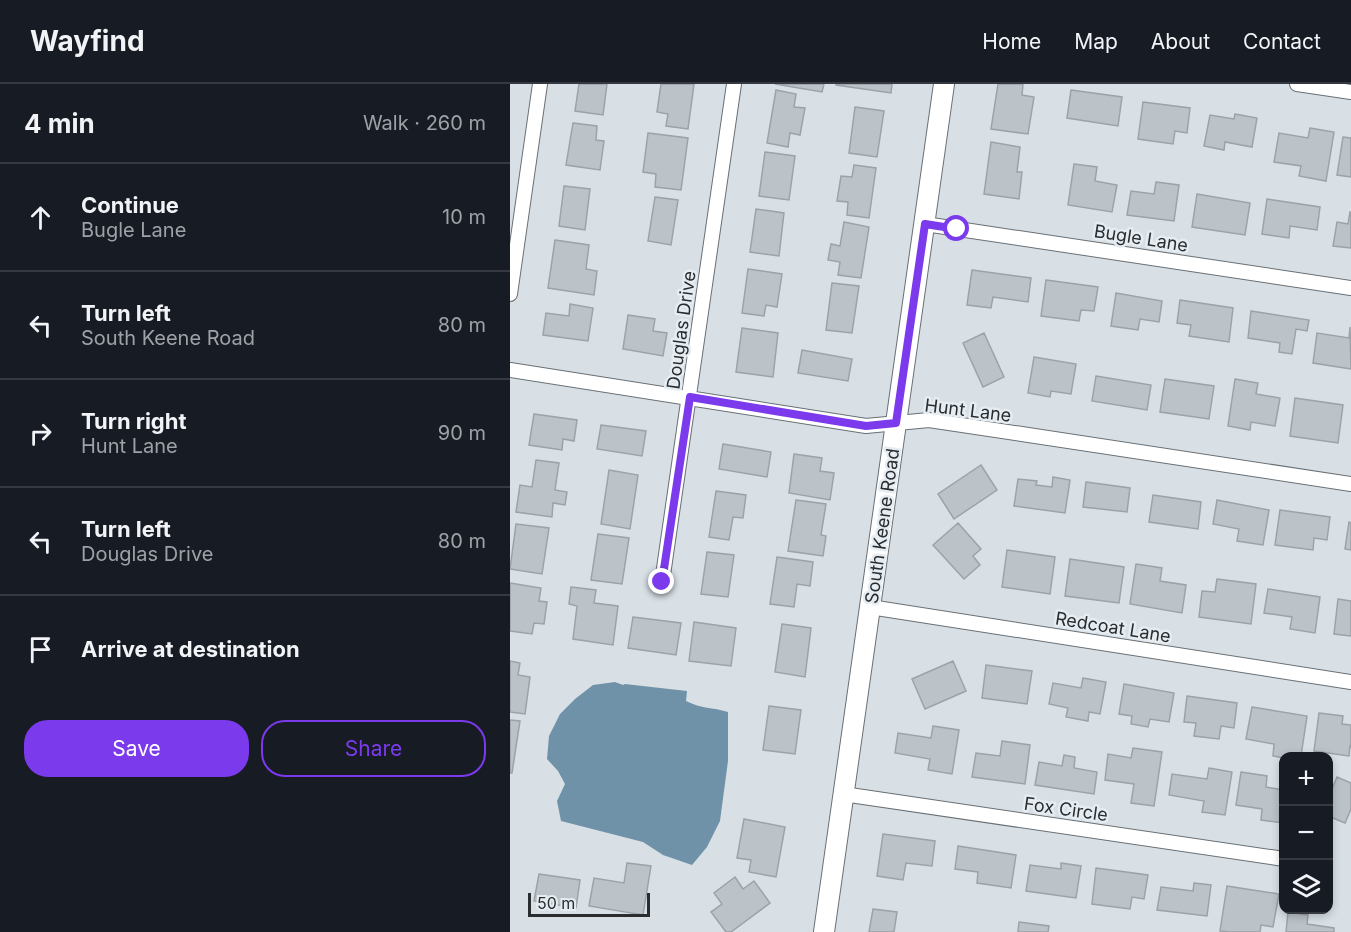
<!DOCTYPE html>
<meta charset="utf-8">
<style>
body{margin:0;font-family:Inter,sans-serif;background:#20242c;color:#f1f3f6}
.controls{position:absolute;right:18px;bottom:18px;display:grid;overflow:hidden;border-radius:12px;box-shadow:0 3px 9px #0003}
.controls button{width:54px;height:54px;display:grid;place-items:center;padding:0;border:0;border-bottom:2px solid #363941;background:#171b24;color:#f1f3f6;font:30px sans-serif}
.scale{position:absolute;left:18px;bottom:15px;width:122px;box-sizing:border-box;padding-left:6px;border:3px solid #2a2d2f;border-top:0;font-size:16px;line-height:21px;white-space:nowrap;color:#2a2d2f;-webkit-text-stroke:4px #e5edf3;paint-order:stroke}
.stop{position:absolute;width:18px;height:18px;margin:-14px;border:4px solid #7c3aed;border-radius:50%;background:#fff}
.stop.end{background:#7c3aed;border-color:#fff;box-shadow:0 2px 6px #0008}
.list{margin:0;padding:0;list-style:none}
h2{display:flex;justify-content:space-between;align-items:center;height:78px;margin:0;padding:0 24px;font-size:26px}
h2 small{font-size:20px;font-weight:400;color:#9ea1a6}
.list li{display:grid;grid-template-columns:39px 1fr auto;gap:18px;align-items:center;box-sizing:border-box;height:108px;padding:0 24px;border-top:2px solid #363941}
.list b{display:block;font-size:22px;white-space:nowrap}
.list p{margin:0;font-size:20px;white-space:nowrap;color:#9ea1a6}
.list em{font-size:20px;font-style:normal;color:#9ea1a6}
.actions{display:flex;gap:12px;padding:18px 24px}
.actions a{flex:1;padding:14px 0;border:2px solid #7c3aed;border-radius:24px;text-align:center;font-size:21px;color:#7c3aed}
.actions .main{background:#7c3aed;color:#fff}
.icon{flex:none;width:33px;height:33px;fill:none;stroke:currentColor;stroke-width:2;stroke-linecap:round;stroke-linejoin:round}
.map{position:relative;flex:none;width:841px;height:848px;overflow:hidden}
header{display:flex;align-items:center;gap:36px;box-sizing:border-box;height:84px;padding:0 30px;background:#171b24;border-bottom:2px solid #363941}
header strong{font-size:28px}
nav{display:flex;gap:33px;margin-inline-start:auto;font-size:21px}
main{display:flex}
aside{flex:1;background:#171b24}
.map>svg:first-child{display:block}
</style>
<header>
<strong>Wayfind</strong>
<nav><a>Home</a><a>Map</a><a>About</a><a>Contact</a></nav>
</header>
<main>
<aside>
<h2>4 min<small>Walk · 260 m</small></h2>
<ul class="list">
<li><svg class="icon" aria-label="ahead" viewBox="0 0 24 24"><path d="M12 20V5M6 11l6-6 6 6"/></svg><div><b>Continue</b><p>Bugle Lane</p></div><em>10 m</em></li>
<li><svg class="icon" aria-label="left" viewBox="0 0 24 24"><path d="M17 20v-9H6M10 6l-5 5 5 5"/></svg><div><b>Turn left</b><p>South Keene Road</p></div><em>80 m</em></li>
<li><svg class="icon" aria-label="right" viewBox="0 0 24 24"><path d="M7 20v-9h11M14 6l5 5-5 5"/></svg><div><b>Turn right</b><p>Hunt Lane</p></div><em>90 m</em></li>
<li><svg class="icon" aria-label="left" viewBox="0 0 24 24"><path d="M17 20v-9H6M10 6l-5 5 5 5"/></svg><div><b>Turn left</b><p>Douglas Drive</p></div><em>80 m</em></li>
<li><svg class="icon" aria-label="arrive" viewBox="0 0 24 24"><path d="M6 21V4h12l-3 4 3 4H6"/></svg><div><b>Arrive at destination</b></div></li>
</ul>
<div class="actions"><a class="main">Save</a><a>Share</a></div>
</aside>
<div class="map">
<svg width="841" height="848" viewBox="0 0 841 848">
<rect width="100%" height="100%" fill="#d8e0e6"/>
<path fill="#6f92a9" d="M105 598 113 601 115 600 177 607 176 617C192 625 202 623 218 628V677L210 737 197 763 182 781 153 771 133 758 51 737 47 717 55 700 48 687 37 675 39 652 50 630 65 615 83 601Z"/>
<path fill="#bbc3c8" stroke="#9ba3a8" stroke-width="1.5" d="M69 0H97L93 31 65 27Z
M151 0H184L178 45 156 42 158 30 147 28Z
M265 0H314L312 8Z
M326 0H382L381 9 326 1Z
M488 0H513L512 11 524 13 518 50 481 45Z
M266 6 286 10 284 23 295 24 290 51 280 49 278 63 257 59Z
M561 6 612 13 608 42 557 34Z
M633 18 680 24 677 49 665 47 663 60 628 55Z
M345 23 374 27 367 73 339 69Z
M725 30 747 34 742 63 715 58 714 66 694 62 700 31 724 35Z
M63 39 87 42 86 56 94 57 90 86 56 81Z
M800 44 824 48 816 97 789 92 791 82 764 78 769 49 798 54Z
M138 49 178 54 171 106 145 103 146 90 133 88Z
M833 53 841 54V93L827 91Z
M481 58 510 63 507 88H512L509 115 474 110Z
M255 68 285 72 279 116 249 112Z
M564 80 587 83 585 97 607 101 602 128 558 121Z
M344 81 366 84 359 134 337 131 338 118 327 117 331 92 342 93Z
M646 98 669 101 664 137 617 131 621 107 644 110Z
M54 102 80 105 75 146 49 142Z
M687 110 740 119 735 151 682 143Z
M145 113 168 116 161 161 138 157Z
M757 115 810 123 807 146 780 142 779 154 752 150Z
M246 125 274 129 269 172 240 168Z
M840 128H841V164L823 162 827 138 838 140Z
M334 138 359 143 351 194 328 191 330 178 318 176 321 160 330 162Z
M45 156 79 161 76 185 87 187 84 211 38 204Z
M238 185 272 190 267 223 256 221 254 232 232 229Z
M462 186 521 194 518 218 483 213 481 224 457 221Z
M536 196 588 203 584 227 571 226 569 237 531 232Z
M322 199 349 202 342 249 316 246Z
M606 209 652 217 649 238 630 235 628 246 601 242Z
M670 216 723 224 719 258 679 252 681 241 667 239Z
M60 220 83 224 78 257 33 251 36 229 59 232Z
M741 227 799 236 797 247 786 245 782 270 769 268 770 259 738 254Z
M118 231 145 235 143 247 157 249 153 272 113 265Z
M840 243 841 285 803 279 807 249 839 254Z
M232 244 268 249 263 293 226 288Z
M474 249 494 293 473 303 453 259Z
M292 266 342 275 338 297 288 289Z
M524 273 566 280 561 310 541 307 540 313 518 309Z
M586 292 641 301 637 326 582 317Z
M655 295 704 302 699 335 650 328Z
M725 295 748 299 746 310 770 314 765 342 741 338 740 346 718 342Z
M785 314 833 321 828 359 780 352Z
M24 330 67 336 64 357 53 355 52 366 19 361Z
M91 341 136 347 132 372 87 365Z
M213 360 261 368 257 393 209 385Z
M284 370 312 374 310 387 324 389 320 416 279 409Z
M26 376 49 379 45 406 57 408 55 421 43 419 42 433 6 428 10 401 22 403Z
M471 381 487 406 444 435 428 410Z
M99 386 128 391 120 445 91 440Z
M543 393 560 396 555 429 504 422 508 395 527 397 526 401 542 403Z
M576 398 620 404 617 428 573 423Z
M206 407 236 411 233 434 223 433 219 456 199 453Z
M643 411 691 418 688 445 639 438Z
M286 416 316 420 311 451 316 452 313 472 278 467Z
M707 416 759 426 753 461 727 457 729 445 703 440Z
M770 426 820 433 817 456 804 454 803 466 765 461Z
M839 438 841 439V466L835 465Z
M448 439 471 465 463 472 470 481 454 495 423 461Z
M6 440 39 444 32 490 0 485Z
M88 450 119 454 112 500 81 496Z
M497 466 545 473 540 510 492 503Z
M197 468 224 471 218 513 191 510Z
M267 473 303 478 300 502 287 500 284 523 260 520Z
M560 475 614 483 609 519 555 512Z
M626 480 652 484 650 497 676 501 672 529 620 520Z
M707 495 746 500 741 540 689 533 692 507 705 508Z
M0 499 31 504 29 517 37 518 34 540 24 539 22 550 0 547Z
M61 503 86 506 84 519 108 522 103 561 63 555 67 522 59 520Z
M758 505 810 513 805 549 780 545 782 533 754 529Z
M828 515 841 517V552L824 550Z
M123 533 171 539 166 571 118 564Z
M184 538 226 544 221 582 179 577Z
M272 540 301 544 295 593 265 588Z
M0 577 10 579 8 591 20 593 15 630 0 628Z
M443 577 456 607 415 625 402 595Z
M476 581 522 587 517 620 472 614Z
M573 594 596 598 590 630 579 628 578 637 556 633 558 624 539 620 543 599 571 604Z
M614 600 664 609 659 638 640 635 638 643 621 640 622 632 609 630Z
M677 612 727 619 724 644 711 642 709 655 684 652 686 639 674 638Z
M259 622 291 626 285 670 253 666Z
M742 623 797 632 791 672H774V674L763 672 764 660 736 655Z
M809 629 833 632 832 640 841 641V663L840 662 839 672 804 667Z
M0 636 10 637 2 689H0Z
M423 642 449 646 442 690 418 686 420 675 385 669 388 649 421 654Z
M492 657 520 661 515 700 462 693 466 669 490 672Z
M623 664 652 668 644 722 621 719 624 700 595 696 598 670 621 674Z
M554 671 565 673 564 684 587 688 584 710 525 701 529 678 552 682Z
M699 684 722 688 715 731 692 728 694 717 659 711 662 690 697 695Z
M731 688 757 692 756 703 774 706V739L751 736 752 725 726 721Z
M827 693 841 699V725L835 739 818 732V703L822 705Z
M234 735 275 743 266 793 239 788 241 776 227 774Z
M373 750 425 757 422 782 396 779 393 796 367 792Z
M448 762 506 771 501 804 467 799 468 788 445 785Z
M117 779 141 782 133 831 79 822 84 794 114 799Z
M551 779 571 782 566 814 516 807 520 781 551 785Z
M586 784 638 791 634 815 622 813 620 825 582 820Z
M29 790 70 796 66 824 24 817Z
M225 793 233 805 244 797 260 819 221 848H216L201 828 212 820 204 809Z
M684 799 701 801 697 832 647 826 651 803 683 807Z
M717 802 769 810 763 843 751 841 750 848H720L710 847Z
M363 825 387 828 384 848H359Z
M778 828 798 831 797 840 824 844V848H776Z
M509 838 539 842 538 848H508Z"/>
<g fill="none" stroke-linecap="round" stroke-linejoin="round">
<defs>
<path id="minor" d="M787 0 841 8
M415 140 841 204
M0 210 30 0
M0 286 356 342 419 336 841 400
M152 498 224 0
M360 523 841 598
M333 710 774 775"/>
<path id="secondary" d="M314 848 434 0"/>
</defs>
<use href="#minor" stroke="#697075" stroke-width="16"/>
<use href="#secondary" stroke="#697075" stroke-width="22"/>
<use href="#minor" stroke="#fff" stroke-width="14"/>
<use href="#secondary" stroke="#fff" stroke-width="20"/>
</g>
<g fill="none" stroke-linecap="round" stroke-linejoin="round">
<path stroke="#7c3aed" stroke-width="8" d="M152 498 180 313 356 342 386 339 415 140 447 145"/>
</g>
<g text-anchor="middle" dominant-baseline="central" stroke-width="5" stroke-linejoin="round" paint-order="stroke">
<g font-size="18" fill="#2a2d2f" stroke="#e5edf3">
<text transform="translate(631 154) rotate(9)">Bugle Lane</text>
<text transform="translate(171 246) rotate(-82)">Douglas Drive</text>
<text transform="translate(458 326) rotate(7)">Hunt Lane</text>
<text transform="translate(372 442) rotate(-82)">South Keene Road</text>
<text transform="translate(603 543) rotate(9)">Redcoat Lane</text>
<text transform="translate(556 725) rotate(8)">Fox Circle</text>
</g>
</g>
</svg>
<div class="controls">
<button>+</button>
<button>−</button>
<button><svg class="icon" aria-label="layers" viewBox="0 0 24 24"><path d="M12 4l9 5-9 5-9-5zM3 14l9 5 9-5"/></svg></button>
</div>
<div class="scale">50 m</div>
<div class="stop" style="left:447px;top:145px"></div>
<div class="stop end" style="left:152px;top:498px"></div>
</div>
</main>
